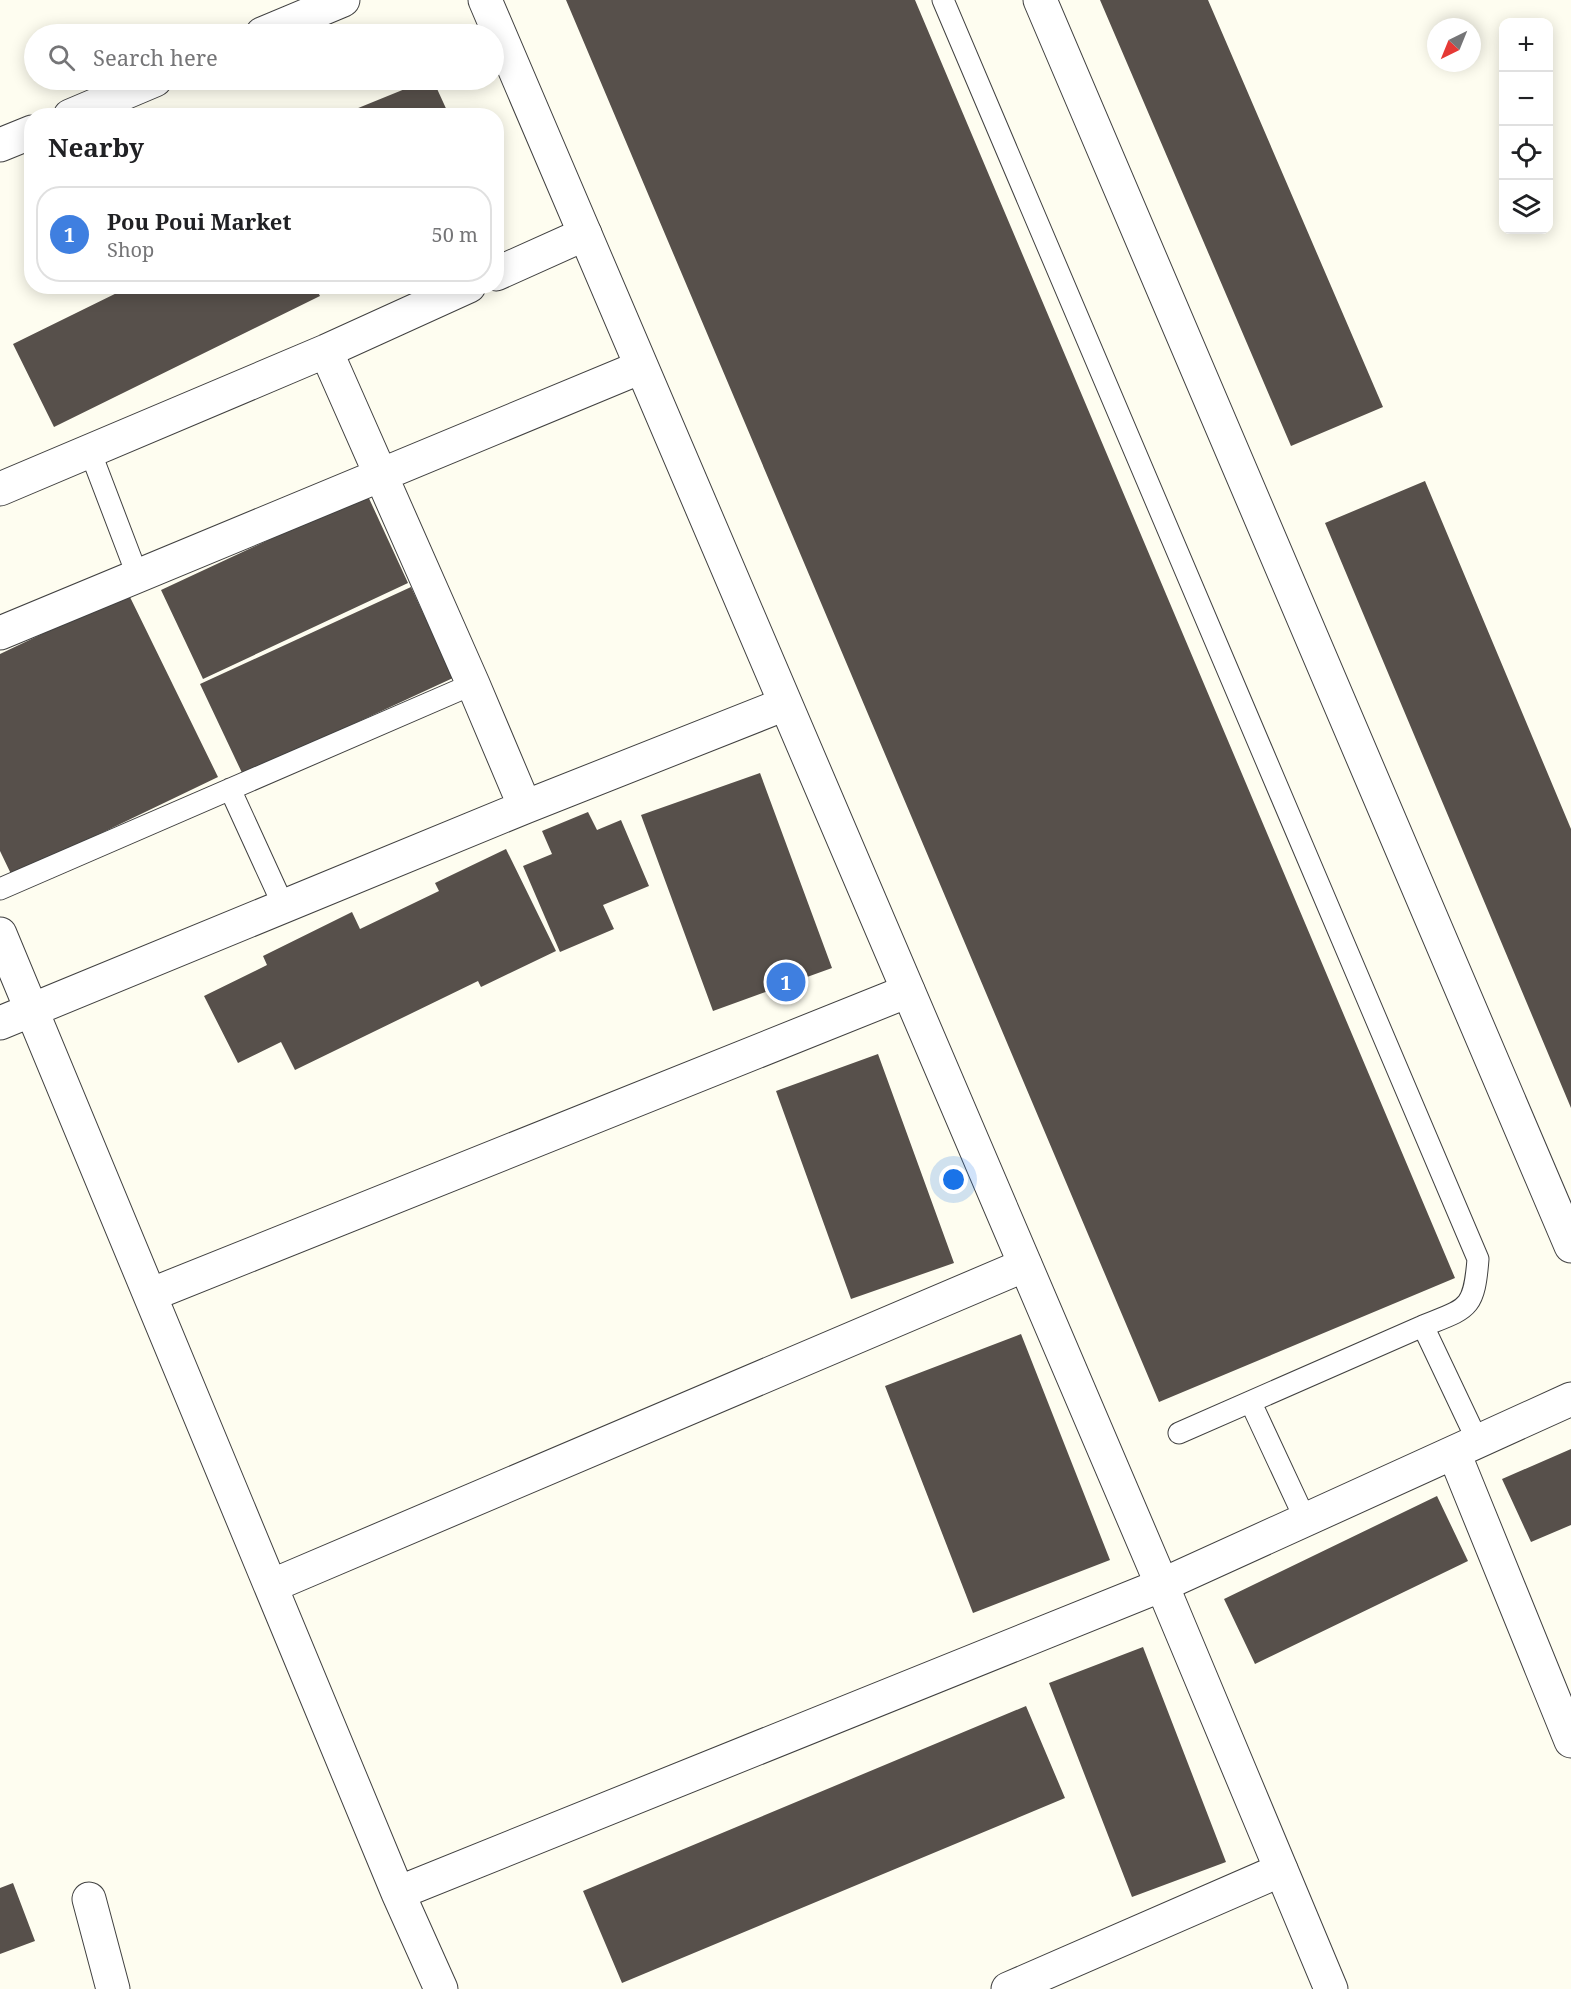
<!DOCTYPE html>
<meta charset="utf-8">
<style>
body{margin:0;font-family:"Noto Serif",serif;background:#f2f2f2;color:#202124}
.controls{position:absolute;right:18px;top:18px;display:grid;overflow:hidden;border-radius:12px;box-shadow:0 3px 15px #0003}
.controls button{width:54px;height:54px;display:grid;place-items:center;padding:0;border:0;border-bottom:2px solid #e0e0e0;background:#fff;color:#202124;font:30px sans-serif}
.compass{position:absolute;left:1427px;top:18px;width:54px;height:54px;border-radius:50%;background:#fff;box-shadow:0 3px 15px #0003;rotate:223deg}
.you{position:absolute;left:954px;top:1180px;width:21px;height:21px;margin:-15px;border:4px solid #fff;border-radius:50%;background:#1a73e8;box-shadow:0 0 0 9px #1a73e833}
.badge{display:grid;place-items:center;width:39px;height:39px;border-radius:50%;background:#b8302c;color:#fff;font-size:20px;font-weight:700}
.pin{position:absolute;translate:-50% -50%;border:3px solid #fff;box-shadow:0 2px 6px #0006}
.list{margin:0;padding:0;list-style:none}
h2{display:flex;justify-content:space-between;align-items:center;height:78px;margin:0;padding:0 24px;font-size:26px}
h2 small{font-size:20px;font-weight:400;color:#757577}
.list li{display:grid;grid-template-columns:39px 1fr auto;gap:18px;align-items:center;box-sizing:border-box;height:96px;margin:0 12px 12px;padding:0 12px;border:2px solid #e0e0e0;border-radius:24px}
.list b{display:block;font-size:22px;white-space:nowrap}
.list p{margin:0;font-size:20px;white-space:nowrap;color:#757577}
.list em{font-size:20px;font-style:normal;color:#757577}
.icon{flex:none;width:33px;height:33px;fill:none;stroke:currentColor;stroke-width:2;stroke-linecap:round;stroke-linejoin:round}
.map{position:relative;flex:none;width:1571px;height:1989px;overflow:hidden}
.search{position:absolute;background:#fff;box-shadow:0 3px 15px #0003;left:24px;top:24px;width:480px;height:66px;display:flex;align-items:center;gap:15px;box-sizing:border-box;padding:0 21px;border-radius:33px;color:#757577;font-size:22px}
.panel{position:absolute;background:#fff;box-shadow:0 3px 15px #0003;left:24px;top:108px;width:480px;height:186px;border-radius:24px}
.map>svg:first-child{display:block}
</style>
<div class="map">
<svg width="1571" height="1989" viewBox="0 0 1571 1989">
<rect width="100%" height="100%" fill="#fefdf0"/>
<path fill="#57504b" d="M566 0H915L1455 1278 1159 1402Z
M1100 0H1208L1383 407 1291 446Z
M427 80H433L449 115H341Z
M131 286H315L320 296 54 427 13 344Z
M1425 481 1571 829V1108L1325 523Z
M367 494 408 583 203 679 161 590Z
M411 587 453 678 243 775 200 684Z
M128 593 218 777 12 876 0 851V654Z
M760 773 832 968 713 1011 641 815Z
M588 812 597 830 621 820 649 886 603 905 614 929 560 952 523 866 552 854 542 831Z
M506 849 556 951 481 987 478 981 295 1070 281 1042 238 1063 204 996 267 965 263 956 352 912 360 929 439 891 435 883Z
M878 1054 954 1263 851 1299 776 1091Z
M1021 1334 1110 1560 973 1613 885 1386Z
M1571 1449V1525L1531 1542 1502 1479Z
M1437 1496 1468 1561 1255 1664 1224 1599Z
M1143 1647 1226 1862 1132 1897 1049 1683Z
M1026 1706 1065 1798 622 1983 583 1891Z
M13 1883 35 1941 0 1954V1888Z"/>
<g fill="none" stroke-linecap="round" stroke-linejoin="round">
<defs>
<path id="service" d="M943 0 1478 1259C1474 1310 1468 1308 1423 1326L1478 1442
M90 451 138 577
M230 789 284 907
M0 889 473 684
M1251 1403 1306 1521
M1179 1433 1423 1326"/>
<path id="minor" d="M1040 0 1571 1246
M262 34 343 0
M70 116 155 80
M0 145 32 132
M496 274 585 234
M326 351 473 684 525 807
M0 489 326 351 469 286
M0 633 641 367
M0 934 398 1893 441 1989
M0 1023 525 807 785 704
M150 1295 908 991
M1454 1453 1571 1741
M271 1586 1025 1265
M398 1893 1162 1585 1571 1399
M89 1899 113 1989
M1008 1989 1281 1870"/>
<path id="tertiary" d="M485 0 1162 1585 1331 1989"/>
</defs>
<use href="#service" stroke="#414141" stroke-width="23"/>
<use href="#minor" stroke="#414141" stroke-width="35"/>
<use href="#tertiary" stroke="#414141" stroke-width="35"/>
<use href="#service" stroke="#fff" stroke-width="21"/>
<use href="#minor" stroke="#fff" stroke-width="33"/>
<use href="#tertiary" stroke="#fff" stroke-width="33"/>
</g>
</svg>
<div class="controls">
<button>+</button>
<button>−</button>
<button><svg class="icon" aria-label="locate" viewBox="0 0 24 24"><circle cx="12" cy="12" r="6"/><path d="M12 2v4M12 18v4M2 12h4M18 12h4"/></svg></button>
<button><svg class="icon" aria-label="layers" viewBox="0 0 24 24"><path d="M12 4l9 5-9 5-9-5zM3 14l9 5 9-5"/></svg></button>
</div>
<svg class="compass" viewBox="-18 -18 36 36"><path d="M0-13l5 13h-10z" fill="#e53935"/><path d="M0 13l5-13h-10z" fill="#757577"/></svg>
<div class="you"></div>
<div class="pin badge" style="left:786px;top:982px;background:#3f7fe0">1</div>
<div class="search"><svg class="icon" aria-label="search" viewBox="0 0 24 24"><circle cx="10" cy="10" r="6"/><path d="M15 15l6 6"/></svg>Search here</div>
<section class="panel">
<h2>Nearby<small></small></h2>
<ul class="list">
<li><span class="badge" style="background:#3f7fe0">1</span><div><b>Pou Poui Market</b><p>Shop</p></div><em>50 m</em></li>
</ul>
</section>
</div>
